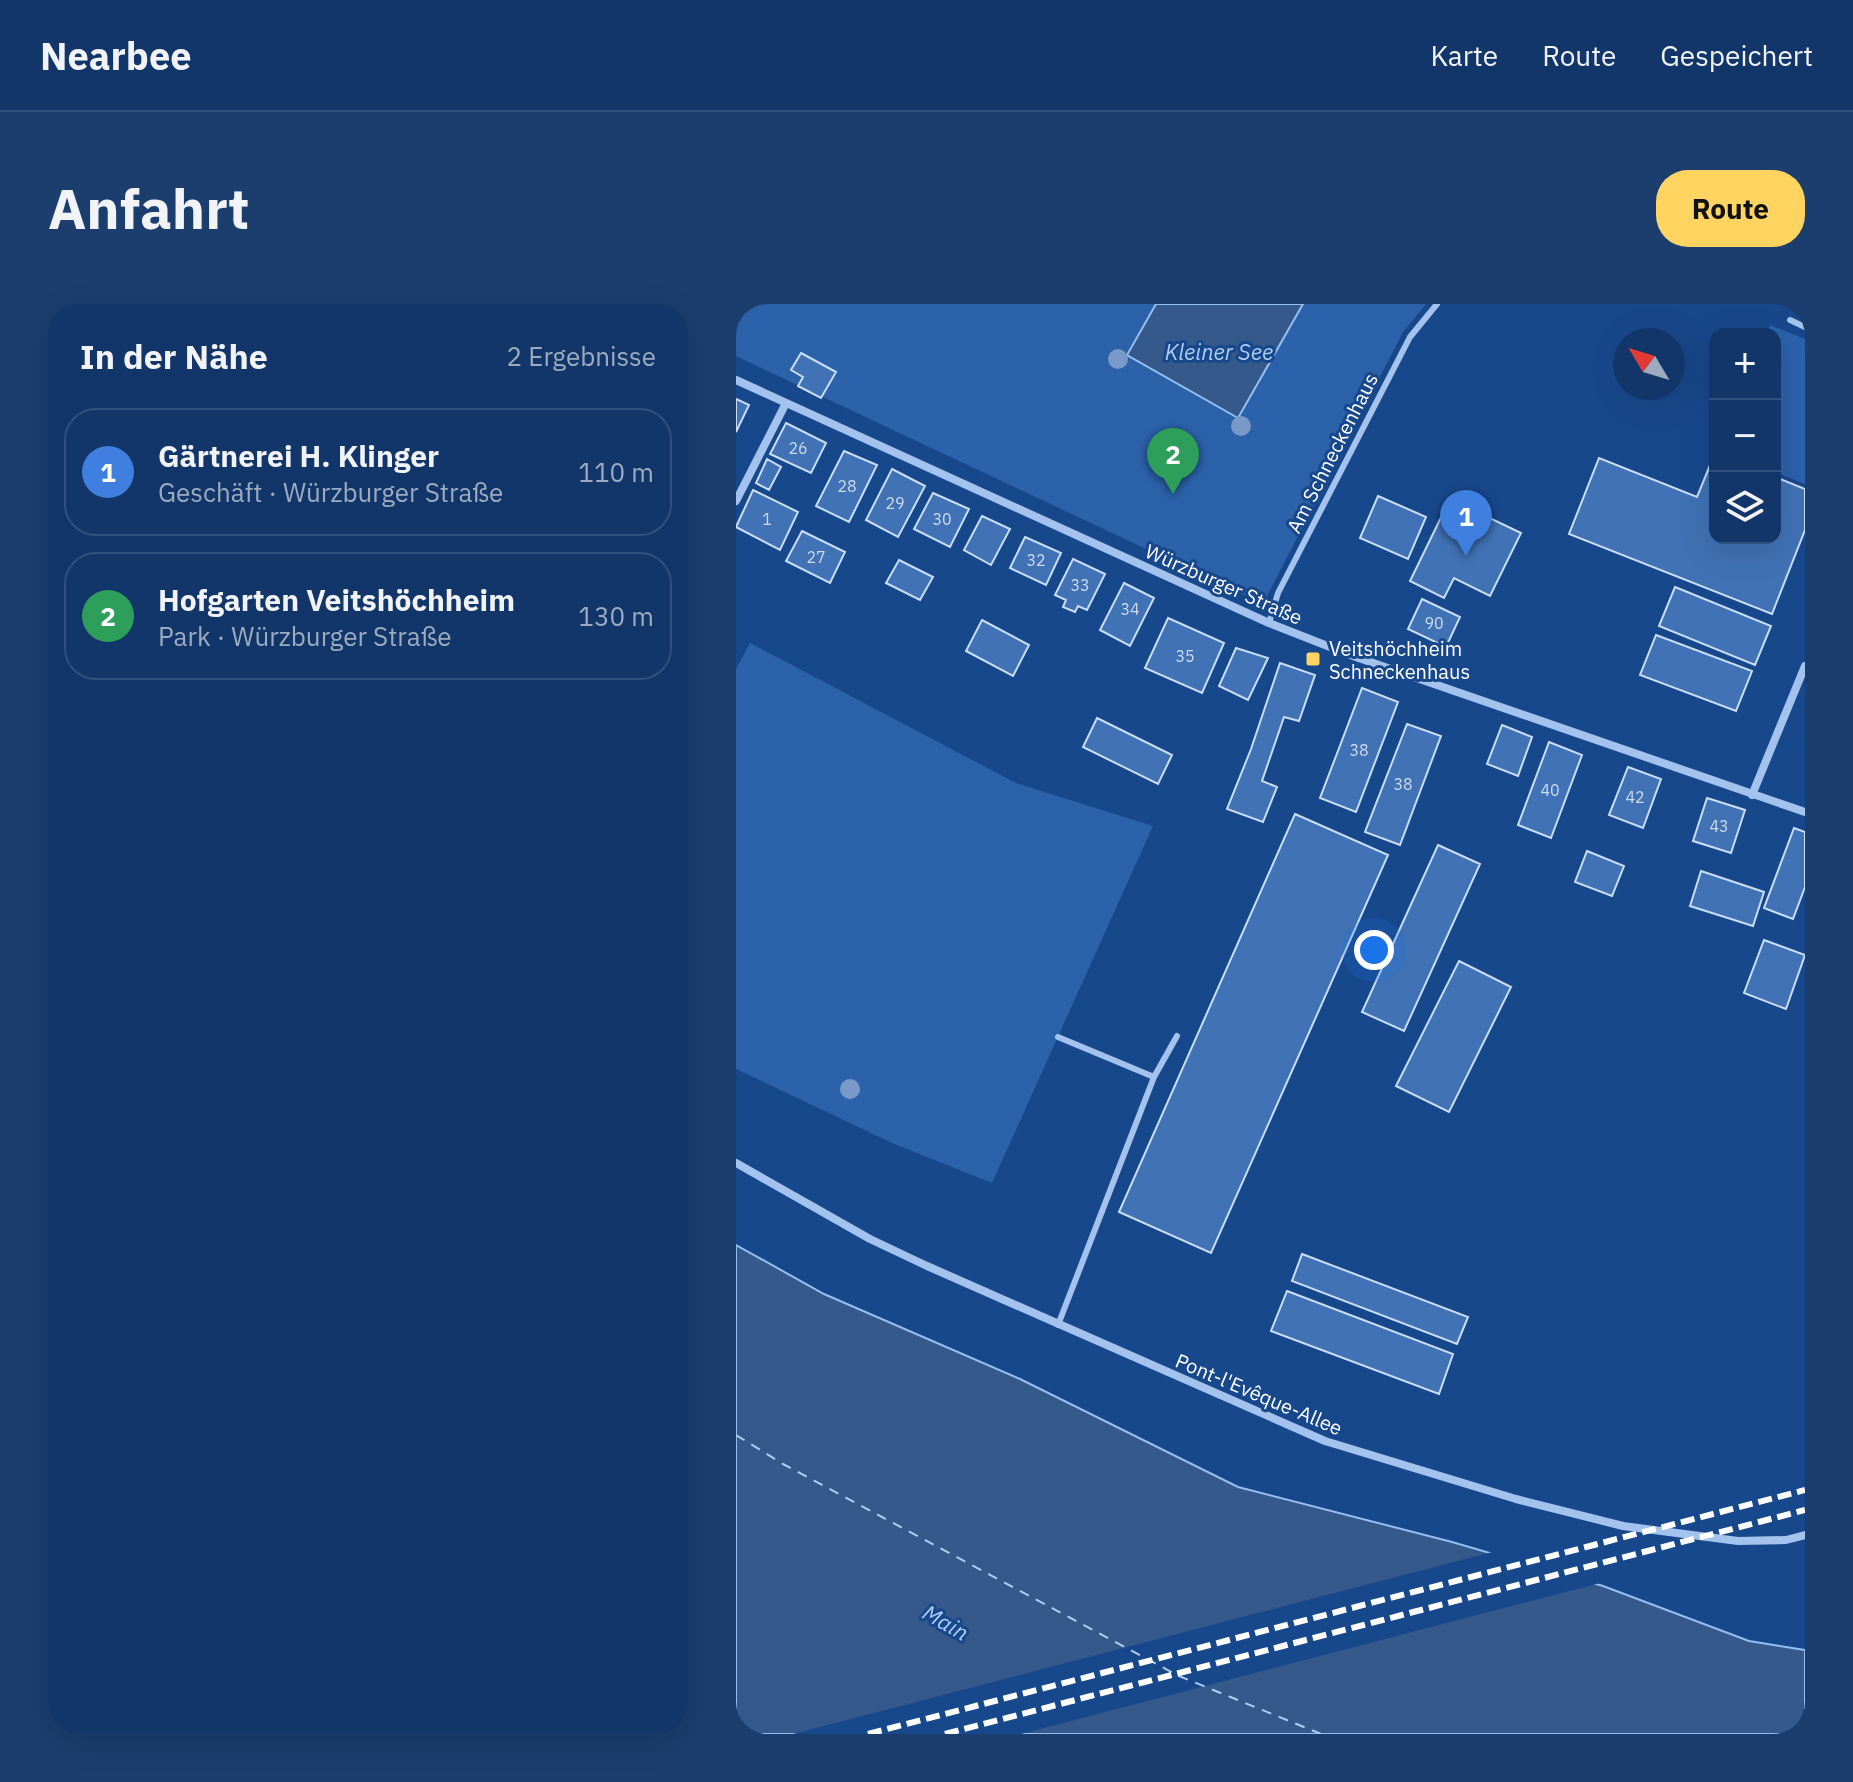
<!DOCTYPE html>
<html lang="de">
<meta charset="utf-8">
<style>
body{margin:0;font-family:"IBM Plex Sans",sans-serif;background:#1b3e6f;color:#f1f3f6}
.controls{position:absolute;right:24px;top:24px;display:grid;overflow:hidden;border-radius:16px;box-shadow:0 8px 32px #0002}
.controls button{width:72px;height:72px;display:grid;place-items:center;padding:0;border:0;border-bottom:2px solid #31507d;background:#123669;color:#f1f3f6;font:40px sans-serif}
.compass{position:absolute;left:877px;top:24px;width:72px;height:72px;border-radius:50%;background:#123669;box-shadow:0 8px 32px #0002;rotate:308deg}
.you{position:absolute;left:638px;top:646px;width:28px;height:28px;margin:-20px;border:6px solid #fff;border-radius:50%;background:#1a73e8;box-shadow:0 0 0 12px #1a73e833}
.badge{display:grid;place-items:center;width:52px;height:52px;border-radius:50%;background:#ffd460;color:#fff;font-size:26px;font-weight:700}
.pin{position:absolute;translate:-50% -66px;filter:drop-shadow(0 2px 4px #0008)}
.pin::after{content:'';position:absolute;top:42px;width:28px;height:24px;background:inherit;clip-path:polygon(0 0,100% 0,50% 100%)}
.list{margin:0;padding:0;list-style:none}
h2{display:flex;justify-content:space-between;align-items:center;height:104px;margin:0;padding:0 32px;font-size:34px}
h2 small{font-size:26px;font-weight:400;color:#9cabc0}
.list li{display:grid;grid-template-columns:52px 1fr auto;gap:24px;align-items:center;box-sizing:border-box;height:128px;margin:0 16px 16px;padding:0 16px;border:2px solid #31507d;border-radius:32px}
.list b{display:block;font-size:30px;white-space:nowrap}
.list p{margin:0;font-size:26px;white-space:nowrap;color:#9cabc0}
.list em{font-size:26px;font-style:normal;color:#9cabc0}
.icon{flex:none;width:44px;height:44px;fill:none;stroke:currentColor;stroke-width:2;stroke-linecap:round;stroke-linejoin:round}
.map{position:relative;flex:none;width:1069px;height:1430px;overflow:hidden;border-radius:32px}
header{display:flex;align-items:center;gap:48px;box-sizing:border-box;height:112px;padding:0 40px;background:#123669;border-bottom:2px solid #31507d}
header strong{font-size:38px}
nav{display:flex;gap:44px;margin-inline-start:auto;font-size:28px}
.intro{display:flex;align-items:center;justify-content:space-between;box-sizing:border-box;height:192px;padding:0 48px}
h1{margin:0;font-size:56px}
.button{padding:20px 36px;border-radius:32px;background:#ffd460;color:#111;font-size:28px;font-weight:700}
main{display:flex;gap:48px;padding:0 48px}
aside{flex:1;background:#123669;border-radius:32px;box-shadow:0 8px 32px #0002}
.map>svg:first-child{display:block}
</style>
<header>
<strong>Nearbee</strong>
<nav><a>Karte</a><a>Route</a><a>Gespeichert</a></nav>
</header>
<div class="intro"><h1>Anfahrt</h1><a class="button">Route</a></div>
<main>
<aside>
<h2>In der Nähe<small>2 Ergebnisse</small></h2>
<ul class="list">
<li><span class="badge" style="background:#3f7fe0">1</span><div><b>Gärtnerei H. Klinger</b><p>Geschäft · Würzburger Straße</p></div><em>110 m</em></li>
<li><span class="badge" style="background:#2e9e5b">2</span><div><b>Hofgarten Veitshöchheim</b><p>Park · Würzburger Straße</p></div><em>130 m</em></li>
</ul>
</aside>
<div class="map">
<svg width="1069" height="1430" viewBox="0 0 1069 1430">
<rect width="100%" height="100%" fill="#18488c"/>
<path fill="#2b62aa" d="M0 0H690L667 28 527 300 0 52Z
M1034 21 1069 35V180L1039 168V30H1030Z
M14 339 280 479 417 522 256 879 156 839 0 765V365Z"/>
<path fill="#35598b" stroke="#95bef1" stroke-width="2" d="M420 0H567L502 114 391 51Z
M0 941 88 990 284 1075 502 1183 716 1238 867 1282 1013 1337 1069 1346V1430H0Z"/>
<path fill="#18488c" d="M760 1247 868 1278 285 1430H57Z"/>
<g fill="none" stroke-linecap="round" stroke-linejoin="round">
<path stroke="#aecef6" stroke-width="2" stroke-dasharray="10 8" stroke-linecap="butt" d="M0 1131 47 1160 443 1372 585 1430"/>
</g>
<path fill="#4072b5" stroke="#c9defa" stroke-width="2" d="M65 49 100 68 85 94 62 82 67 73 55 66Z
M0 95 13 101 0 128Z
M50 119 90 139 75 169 34 150Z
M108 147 141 161 113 218 80 202Z
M979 149V234H1039V173L1069 185V226L1036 310 833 230 863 154 961 193Z
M31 155 45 163 33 186 20 179Z
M156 165 189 182 162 233 130 216Z
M17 186 62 208 44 246 0 223Z
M197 189 233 205 214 243 178 225Z
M642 192 690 213 672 255 624 234Z
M714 195 785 229 754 292 718 274 708 294 674 277Z
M246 212 274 225 255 261 228 246Z
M66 227 109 248 94 279 50 257Z
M289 233 325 249 310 281 274 264Z
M337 255 369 270 351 306 342 302 339 308 327 303 330 296 319 291Z
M163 256 197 273 184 296 150 279Z
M388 279 418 294 394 342 364 326Z
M939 283 1035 322 1019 361 923 322Z
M686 295 724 313 710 343 672 325Z
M432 314 488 339 466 389 409 364Z
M246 316 293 341 277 372 230 347Z
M920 331 1016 367 1000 407 904 371Z
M500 344 532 354 512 396 483 382Z
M544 359 579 371 563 417 548 413 526 477 541 483 527 518 491 505 515 445Z
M626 384 662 398 620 508 584 494Z
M361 414 436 451 422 480 347 443Z
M671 420 705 432 664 541 629 528Z
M766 421 796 433 782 472 751 460Z
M813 438 846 451 815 534 782 521Z
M892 463 925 475 907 524 873 511Z
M971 494 1009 506 995 549 957 537Z
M559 510 652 551 475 949 383 908Z
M1058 524 1069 528V583L1057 615 1028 604Z
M702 541 744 560 668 727 626 708Z
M851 547 888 562 876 592 839 578Z
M965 567 1028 588 1017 622 954 602Z
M1028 636 1069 651 1050 705 1008 689Z
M723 657 775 683 713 808 660 782Z
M566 950 732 1013 721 1040 556 977Z
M551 987 717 1050 703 1090 535 1027Z"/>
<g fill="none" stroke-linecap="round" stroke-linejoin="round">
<path stroke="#a3c3ee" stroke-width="6" d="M1054 16 1069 23
M533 319 542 289 674 33 701 0
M322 733 418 773
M322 1021 418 773 441 732"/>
<path stroke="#a3c3ee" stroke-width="8" d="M0 76 533 319 617 352 1069 508
M0 197 49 101
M1016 491 1069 362
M0 859 134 935 191 962 589 1137 780 1195 887 1222 1002 1237 1050 1236 1069 1231"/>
<path stroke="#fff" stroke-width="6" stroke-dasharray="14 6" stroke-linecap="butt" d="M132 1430 1069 1186
M209 1430 1069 1206"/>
</g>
<g fill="#799ac8">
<circle cx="382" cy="55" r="10"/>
<circle cx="505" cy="122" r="10"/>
<circle cx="114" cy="785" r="10"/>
</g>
<rect fill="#ffd460" stroke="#18488c" stroke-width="3" x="569" y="347" width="16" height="16" rx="4"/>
<g text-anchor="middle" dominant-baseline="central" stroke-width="6" stroke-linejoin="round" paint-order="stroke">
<g font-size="16" fill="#cfdcec">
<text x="62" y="144">26</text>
<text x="111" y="182">28</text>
<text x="159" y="199">29</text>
<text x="31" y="215">1</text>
<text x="206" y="215">30</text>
<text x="80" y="253">27</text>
<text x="300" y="256">32</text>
<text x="344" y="281">33</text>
<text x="394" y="305">34</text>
<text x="698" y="319">90</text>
<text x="449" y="352">35</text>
<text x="623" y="446">38</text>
<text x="667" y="480">38</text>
<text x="814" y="486">40</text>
<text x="899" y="493">42</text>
<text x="983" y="522">43</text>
</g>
<g font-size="20" fill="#fff" stroke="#18488c">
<text transform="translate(596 149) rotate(-63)">Am Schneckenhaus</text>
<text transform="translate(488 280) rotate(24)">Würzburger Straße</text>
<text transform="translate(523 1090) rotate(23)">Pont-l'Evêque-Allee</text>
</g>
<g font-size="20" fill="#fff" stroke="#18488c" text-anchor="start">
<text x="593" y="344">Veitshöchheim<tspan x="593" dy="23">Schneckenhaus</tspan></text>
</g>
<g font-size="22" font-style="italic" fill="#aecef6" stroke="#18488c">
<text x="483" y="47">Kleiner See</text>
<text transform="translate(210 1318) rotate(30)">Main</text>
</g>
</g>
</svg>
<div class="controls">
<button>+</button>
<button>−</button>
<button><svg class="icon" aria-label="layers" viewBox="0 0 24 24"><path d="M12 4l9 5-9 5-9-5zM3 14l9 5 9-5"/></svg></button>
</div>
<svg class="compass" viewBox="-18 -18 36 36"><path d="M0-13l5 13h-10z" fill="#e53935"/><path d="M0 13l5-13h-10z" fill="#9cabc0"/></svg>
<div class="you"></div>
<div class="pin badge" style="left:730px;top:252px;background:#3f7fe0">1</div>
<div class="pin badge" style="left:437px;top:190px;background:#2e9e5b">2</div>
</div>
</main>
